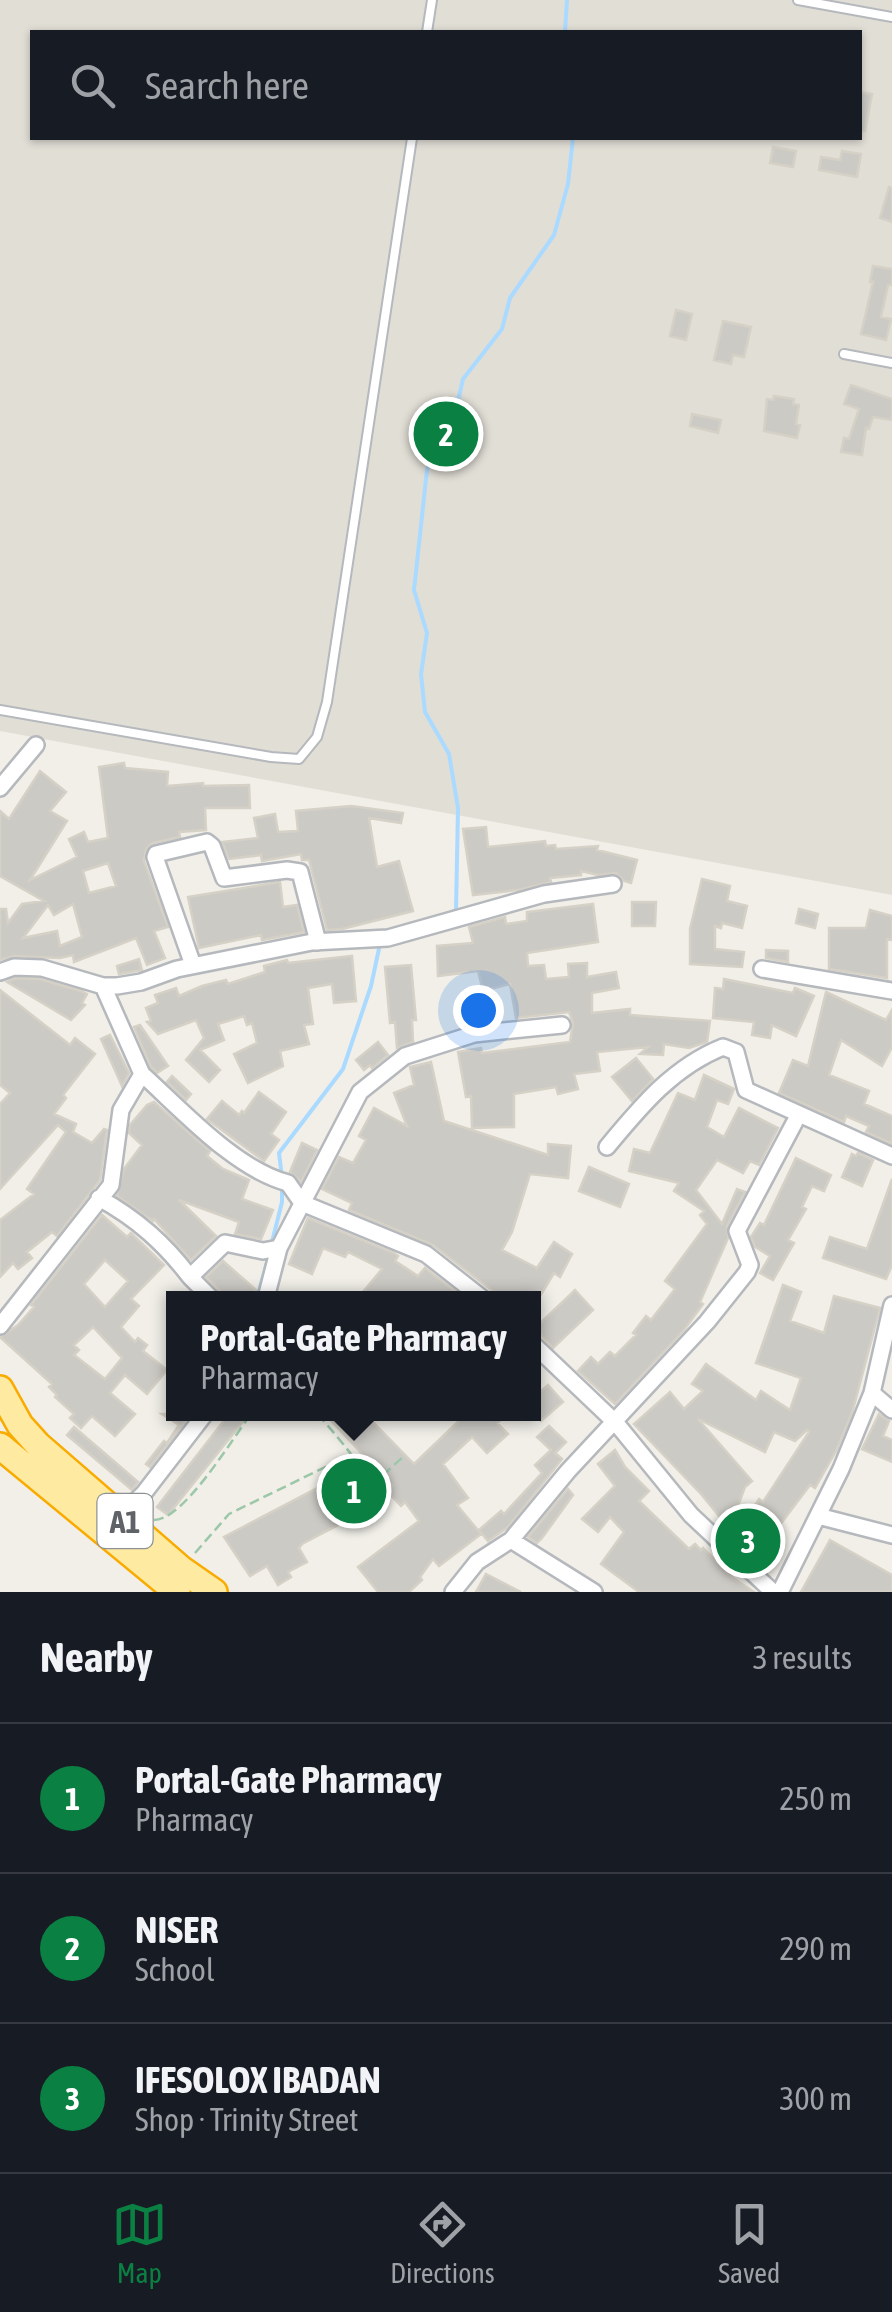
<!DOCTYPE html>
<meta charset="utf-8">
<style>
body{margin:0;font-family:"Asap Condensed",sans-serif;background:#20242c;color:#f1f3f6}
.you{position:absolute;left:478px;top:1010px;width:35px;height:35px;margin:-25px;border:8px solid #fff;border-radius:50%;background:#1a73e8;box-shadow:0 0 0 15px #1a73e833}
.badge{display:grid;place-items:center;width:65px;height:65px;border-radius:50%;background:#0b8043;color:#fff;font-size:32px;font-weight:700}
.pin{position:absolute;translate:-50% -50%;border:5px solid #fff;box-shadow:0 2px 10px #0006}
.popup{position:absolute;left:166px;top:1291px;width:375px;height:130px;box-sizing:border-box;display:grid;place-content:center;border-radius:0px;background:#171b24;filter:drop-shadow(0 2px 8px #0005);font-size:32px;white-space:nowrap;color:#9ea1a6}
.popup b{font-size:38px;color:#f1f3f6}
.popup::after{content:'';position:absolute;left:50%;top:100%;margin-left:-20px;border:20px solid transparent;border-top-color:#171b24}
.list{margin:0;padding:0;list-style:none}
h2{display:flex;justify-content:space-between;align-items:center;height:130px;margin:0;padding:0 40px;font-size:42px}
h2 small{font-size:32px;font-weight:400;color:#9ea1a6}
.list li{display:grid;grid-template-columns:65px 1fr auto;gap:30px;align-items:center;box-sizing:border-box;height:150px;padding:0 40px;border-top:2px solid #363941}
.list b{display:block;font-size:38px;white-space:nowrap}
.list p{margin:0;font-size:32px;white-space:nowrap;color:#9ea1a6}
.list em{font-size:32px;font-style:normal;color:#9ea1a6}
.icon{flex:none;width:55px;height:55px;fill:none;stroke:currentColor;stroke-width:2;stroke-linecap:round;stroke-linejoin:round}
.map{position:relative;flex:none;width:892px;height:1592px;overflow:hidden}
.search{position:absolute;background:#171b24;box-shadow:0 2px 8px #0004;left:30px;right:30px;top:30px;height:110px;display:flex;align-items:center;gap:25px;box-sizing:border-box;padding:0 35px;border-radius:0px;color:#9ea1a6;font-size:38px}
.sheet{height:580px;background:#171b24}
nav{display:flex;justify-content:space-around;align-items:center;box-sizing:border-box;height:140px;border-top:2px solid #363941;background:#171b24;font-size:28px;color:#9ea1a6}
nav a{display:grid;justify-items:center;gap:5px}
nav .on{color:#0b8043}
.map>svg:first-child{display:block}
</style>
<div class="map">
<svg width="892" height="1592" viewBox="0 0 892 1592">
<rect width="100%" height="100%" fill="#f1efe8"/>
<path fill="#e1ded6" fill-rule="evenodd" d="M0 0H892V895L0 731ZM32 32H860V138H32Z"/>
<g fill="none" stroke-linecap="round" stroke-linejoin="round">
<path stroke="#aadaff" stroke-width="4" d="M565 32 567 0
M444 915 456 910 458 808 449 754 425 712 421 674 427 633 414 590 427 470 434 443 456 410 463 379 502 329 510 298 554 235 568 184 573 138
M282 1177 279 1153 343 1069 371 986 380 944
M271 1246 282 1202V1187
M257 1298 269 1255"/>
</g>
<path fill="#cccac5" stroke="#d6d1c6" stroke-width="2.5" fill-rule="evenodd" d="M860 92 872 94 865 131H860Z
M773 147 796 151 793 167 770 163Z
M842 151 861 154 857 177 819 170 821 157 840 160Z
M889 187 892 188V222L880 218Z
M873 266 892 269V285H888L881 317 891 319 886 340 861 334 873 282H870Z
M676 310 692 314 686 340 670 336Z
M723 321 751 327 744 357 733 355 731 364 714 360Z
M851 385 892 399V420L873 417 869 429 866 428 862 455 841 452 844 438 849 439 859 409 844 404Z
M774 396 794 399 793 404 799 405 796 424 800 425 797 438 764 431 767 399 773 400Z
M692 414 721 420 718 433 690 426Z
M124 763 125 768 168 772 167 786 203 783V786L249 785 250 808H205L206 830 179 832 180 837 153 843 146 849 144 861 168 927 154 931 165 958 147 965 136 938 74 962 73 955 60 958 14 956 0 960V909H6L8 923 22 904 44 901 0 876V811L9 819 40 771 66 792 50 811 67 821 30 880 77 857 69 839 84 832 88 842 108 838 99 767ZM108 863 116 886 89 893 83 871ZM73 904 82 937 60 946 57 931 23 938 48 905 54 915Z
M351 806 403 813 401 823 369 818 377 867 399 861 413 911 342 929 327 930 309 860H302L301 854 262 861 261 855 229 859 222 842 258 838 254 818 275 814 278 832 298 831 296 811Z
M486 827 488 847 545 841 546 846 555 845 556 849 598 846 597 850 637 860 631 883 624 881 616 873 598 875 581 871V875L550 878 551 882 518 890 473 895 463 829Z
M702 879 730 886 727 901 747 906 742 928 722 923 721 928 715 926V949L744 952 742 967 690 964V929Z
M280 882 283 907 297 905 304 932 262 940 261 935 199 948 188 897Z
M632 902H656L655 926H632Z
M593 904 598 942 527 953 528 966 544 965 546 979 569 977 568 964 587 963V977L616 972 619 988 592 993V1013L630 1009V1015L710 1021 707 1042 689 1048 664 1044 663 1055 640 1054 648 1047 597 1052 600 1071 574 1074 578 1089 558 1094 556 1087 514 1094V1127L472 1128 471 1096 466 1097 458 1052 481 1048 482 1053 570 1042 573 1023 569 1012 516 1018 510 984 483 991 478 971 438 976 437 946 473 943 469 927 505 917 506 924 527 921V912Z
M799 909 818 914 815 928 796 923Z
M870 910 892 916V940L887 939V978L829 969V928H866Z
M766 950 788 951V962L766 958Z
M352 956 356 1001 334 1003 332 984 308 988 313 1024 304 1025 309 1044 280 1051 283 1066 248 1083 234 1054 257 1043 252 1023 247 1025 244 1016 218 1024 224 1040 200 1050 220 1070 209 1082 186 1060 204 1038 196 1020 158 1034 147 1022 151 1021 146 1008 158 1003 155 995 176 988 179 996 202 986 226 980 228 984 265 972 264 966 287 960 288 963Z
M139 959 142 970 119 974 117 966Z
M411 965 416 1020H412L413 1042 397 1048 395 1022 390 1023 385 967Z
M16 978 40 979 81 991 87 994 82 1003 85 1005 71 1020 7 982Z
M724 979 793 993 795 988 814 996 796 1036 772 1025 770 1038 752 1035 754 1022 713 1018 715 988 723 989Z
M0 990 70 1045 75 1038 95 1054 63 1095 66 1098 54 1114 76 1124 73 1132 92 1143 104 1129 107 1130 100 1180 57 1236 52 1232 27 1252 32 1258 18 1269 13 1263 0 1277V1220L34 1194 27 1189 66 1132 58 1125 0 1189V1104L10 1093 0 1085Z
M826 992 886 1020 892 1010V1047L882 1066 841 1040 829 1075 869 1091 864 1104 892 1116V1144L866 1132 869 1126 846 1116 844 1122 779 1093 793 1060 808 1066Z
M140 1025 168 1066 157 1073 151 1067 134 1027Z
M110 1035 129 1073 122 1086 101 1039Z
M378 1042 388 1055 372 1068 370 1065 364 1070 356 1060Z
M636 1058 653 1079 632 1101 612 1077Z
M431 1062 444 1121 548 1155V1144L571 1146 568 1178 530 1174 512 1232 502 1250 537 1268 554 1242 572 1254 560 1277 554 1273 539 1298H502L433 1245 349 1210 352 1203 322 1189 339 1157 353 1163 366 1140 359 1136 374 1108 407 1126 394 1093 414 1085 410 1067Z
M704 1075 734 1089 728 1104 717 1100 707 1127 724 1137 739 1108 778 1128 759 1165 750 1161 743 1173 717 1160 696 1190 722 1224 737 1189 745 1192 727 1226 728 1238 700 1302 703 1304 684 1330 615 1404 578 1371 591 1357 598 1364 610 1352 615 1356 636 1335 633 1333 646 1316 651 1320 675 1289 665 1281 707 1224 700 1215 704 1211 674 1191 679 1183 629 1171 634 1149 650 1153 678 1093 695 1100Z
M172 1076 191 1094 186 1100 167 1082Z
M259 1092 286 1112 271 1134 279 1140 264 1161 207 1119 222 1101 239 1115 242 1111 244 1113Z
M154 1102 210 1151 207 1156 223 1169 249 1180 242 1199 273 1210 261 1239 235 1234 239 1222 179 1200 216 1236 191 1260 154 1219 153 1221 117 1196 124 1169 142 1145 129 1133 130 1125 147 1105Z
M302 1143 317 1150 301 1182 290 1172Z
M858 1153 873 1160 862 1186 842 1177 852 1154 856 1156Z
M796 1158 831 1175 824 1191 812 1186 802 1207 806 1209 788 1240 794 1243 773 1280 760 1273 770 1256 755 1247 751 1237 760 1223 764 1225Z
M589 1167 629 1184 620 1207 579 1191Z
M892 1179V1265L886 1279 823 1258 830 1237 867 1249Z
M102 1215 127 1237 131 1233 164 1265 131 1299 139 1306 121 1327 135 1342 138 1338 147 1345 143 1351 167 1370 147 1394 125 1375 110 1393 135 1414 115 1436 92 1416 81 1428 70 1418 74 1414 55 1397 57 1395 49 1387 52 1384 0 1337 18 1325 34 1307 31 1305ZM105 1260 128 1281 105 1307 84 1284ZM93 1327 122 1358 105 1379 74 1355 79 1350 74 1345Z
M308 1218 394 1253 398 1256 395 1261 418 1276 425 1268 464 1298H358L382 1269 348 1252 345 1257 323 1248 312 1274 289 1264Z
M223 1261 256 1290 247 1298H222L220 1291 206 1277Z
M783 1285 801 1292 790 1321 824 1333 834 1296 880 1308 852 1413 836 1451 815 1488 810 1485 764 1546 776 1556 767 1566 719 1526 723 1521 701 1494 634 1424 670 1392 684 1409 703 1391 692 1384 706 1364 756 1400 761 1391 790 1410 801 1378 756 1363ZM698 1419 765 1452 774 1432 795 1441 807 1430 809 1432 763 1502 759 1499 746 1520 735 1514 745 1487 752 1481Z
M575 1290 593 1310 553 1348 535 1328Z
M548 1385 563 1402 541 1421 534 1413V1397Z
M162 1414H191L150 1467 146 1464 164 1441 167 1443 179 1425Z
M229 1414H249L168 1515 157 1507Z
M325 1414H351L361 1424 368 1417 414 1464 466 1414H508L497 1423 508 1434 487 1453 472 1437 443 1464 468 1498 457 1505 481 1534 439 1566 433 1559 420 1577 422 1580 409 1592H378L358 1567 419 1521 405 1502 401 1506 387 1491 392 1486Z
M879 1414 889 1421 883 1436 892 1440V1462L862 1449Z
M549 1426 566 1442 555 1453 562 1459 508 1527 488 1541 479 1530 501 1511 504 1514 542 1473 535 1465 551 1450 537 1437Z
M74 1427 138 1482 132 1490 67 1435Z
M615 1450 625 1467 649 1491 639 1501 689 1549 695 1544 701 1550 703 1548 733 1578 754 1592H639L601 1564 624 1532 610 1517 598 1532 582 1519 615 1486 598 1464Z
M344 1474 365 1511 302 1544 299 1548 307 1562 288 1572 291 1577 278 1585 267 1566 250 1576 224 1537Z
M568 1489 573 1495 542 1538 537 1543 528 1537Z
M830 1540 892 1575V1592H801Z
M486 1574 521 1592H476Z"/>
<g fill="none" stroke-linecap="round" stroke-linejoin="round">
<defs>
<path id="service" d="M798 0 892 17
M427 32 432 0
M844 354 892 363
M0 710 271 757 299 759 317 737 327 702 412 138"/>
<path id="minor" d="M0 788 36 745
M193 965 155 857 156 854 207 842 212 846 224 878 287 870 300 872 318 942
M762 969 892 991
M0 972 14 967 42 968 103 986H117L141 982 177 969 312 942 388 938 544 894 613 884
M142 1074C182 1110 235 1169 288 1183L302 1203 426 1254 482 1298
M607 1147C641 1106 673 1067 723 1047L736 1052 746 1090 892 1156
M99 1198C137 1219 164 1243 190 1277L225 1243 263 1251 279 1248
M190 1277 211 1298
M266 1298 279 1248 360 1092 405 1056 474 1034 562 1025
M0 1326 111 1185 121 1110 142 1074 103 986
M534 1345 616 1423 691 1515 773 1592
M872 1393 892 1410
M818 1516 892 1535
M120 1517 144 1493 205 1414
M511 1540 594 1592
M453 1592 477 1562 511 1540 568 1471 707 1322 747 1272 750 1265 737 1231 799 1114
M780 1592 841 1469 872 1393 892 1305"/>
<path id="trunk" d="M0 1389 20 1425 38 1445 181 1569 214 1592
M0 1446 177 1592"/>
</defs>
<use href="#service" stroke="#b5b8bc" stroke-width="12"/>
<use href="#minor" stroke="#b5b8bc" stroke-width="20"/>
<use href="#trunk" stroke="#f9ab00" stroke-width="30"/>
<path stroke="#9cc7a9" stroke-width="2.5" stroke-dasharray="10 5" stroke-linecap="butt" d="M318 1414C341 1442 368 1469 377 1505
M372 1485 404 1456
M154 1520C184 1520 232 1439 251 1414
M195 1553 229 1514 352 1454"/>
<use href="#service" stroke="#fff" stroke-width="8"/>
<use href="#minor" stroke="#fff" stroke-width="15"/>
<use href="#trunk" stroke="#feeaa1" stroke-width="25"/>
</g>
<g text-anchor="middle" dominant-baseline="central" stroke-width="8" stroke-linejoin="round" paint-order="stroke">
<rect fill="#fff" stroke="#8f9295" stroke-width="2.5" x="97.5" y="1494" width="55" height="54" rx="8"/>
<g font-size="32" font-weight="bold" fill="#5f6368">
<text x="125" y="1521">A1</text>
</g>
</g>
</svg>
<div class="you"></div>
<div class="pin badge" style="left:354px;top:1491px">1</div>
<div class="popup"><b>Portal-Gate Pharmacy</b>Pharmacy</div>
<div class="pin badge" style="left:446px;top:434px">2</div>
<div class="pin badge" style="left:748px;top:1541px">3</div>
<div class="search"><svg class="icon" aria-label="search" viewBox="0 0 24 24"><circle cx="10" cy="10" r="6"/><path d="M15 15l6 6"/></svg>Search here</div>
</div>
<section class="sheet">
<h2>Nearby<small>3 results</small></h2>
<ul class="list">
<li><span class="badge">1</span><div><b>Portal-Gate Pharmacy</b><p>Pharmacy</p></div><em>250 m</em></li>
<li><span class="badge">2</span><div><b>NISER</b><p>School</p></div><em>290 m</em></li>
<li><span class="badge">3</span><div><b>IFESOLOX IBADAN</b><p>Shop · Trinity Street</p></div><em>300 m</em></li>
</ul>
</section>
<nav>
<a class="on"><svg class="icon" aria-label="map" viewBox="0 0 24 24"><path d="M3 6l6-2 6 2 6-2v14l-6 2-6-2-6 2zM9 4v14M15 6v14"/></svg>Map</a>
<a><svg class="icon" aria-label="directions" viewBox="0 0 24 24"><path d="M12 3l9 9-9 9-9-9zM9 14v-3h6M13 9l2 2-2 2"/></svg>Directions</a>
<a><svg class="icon" aria-label="saved" viewBox="0 0 24 24"><path d="M7 4h10v16l-5-4-5 4z"/></svg>Saved</a>
</nav>
